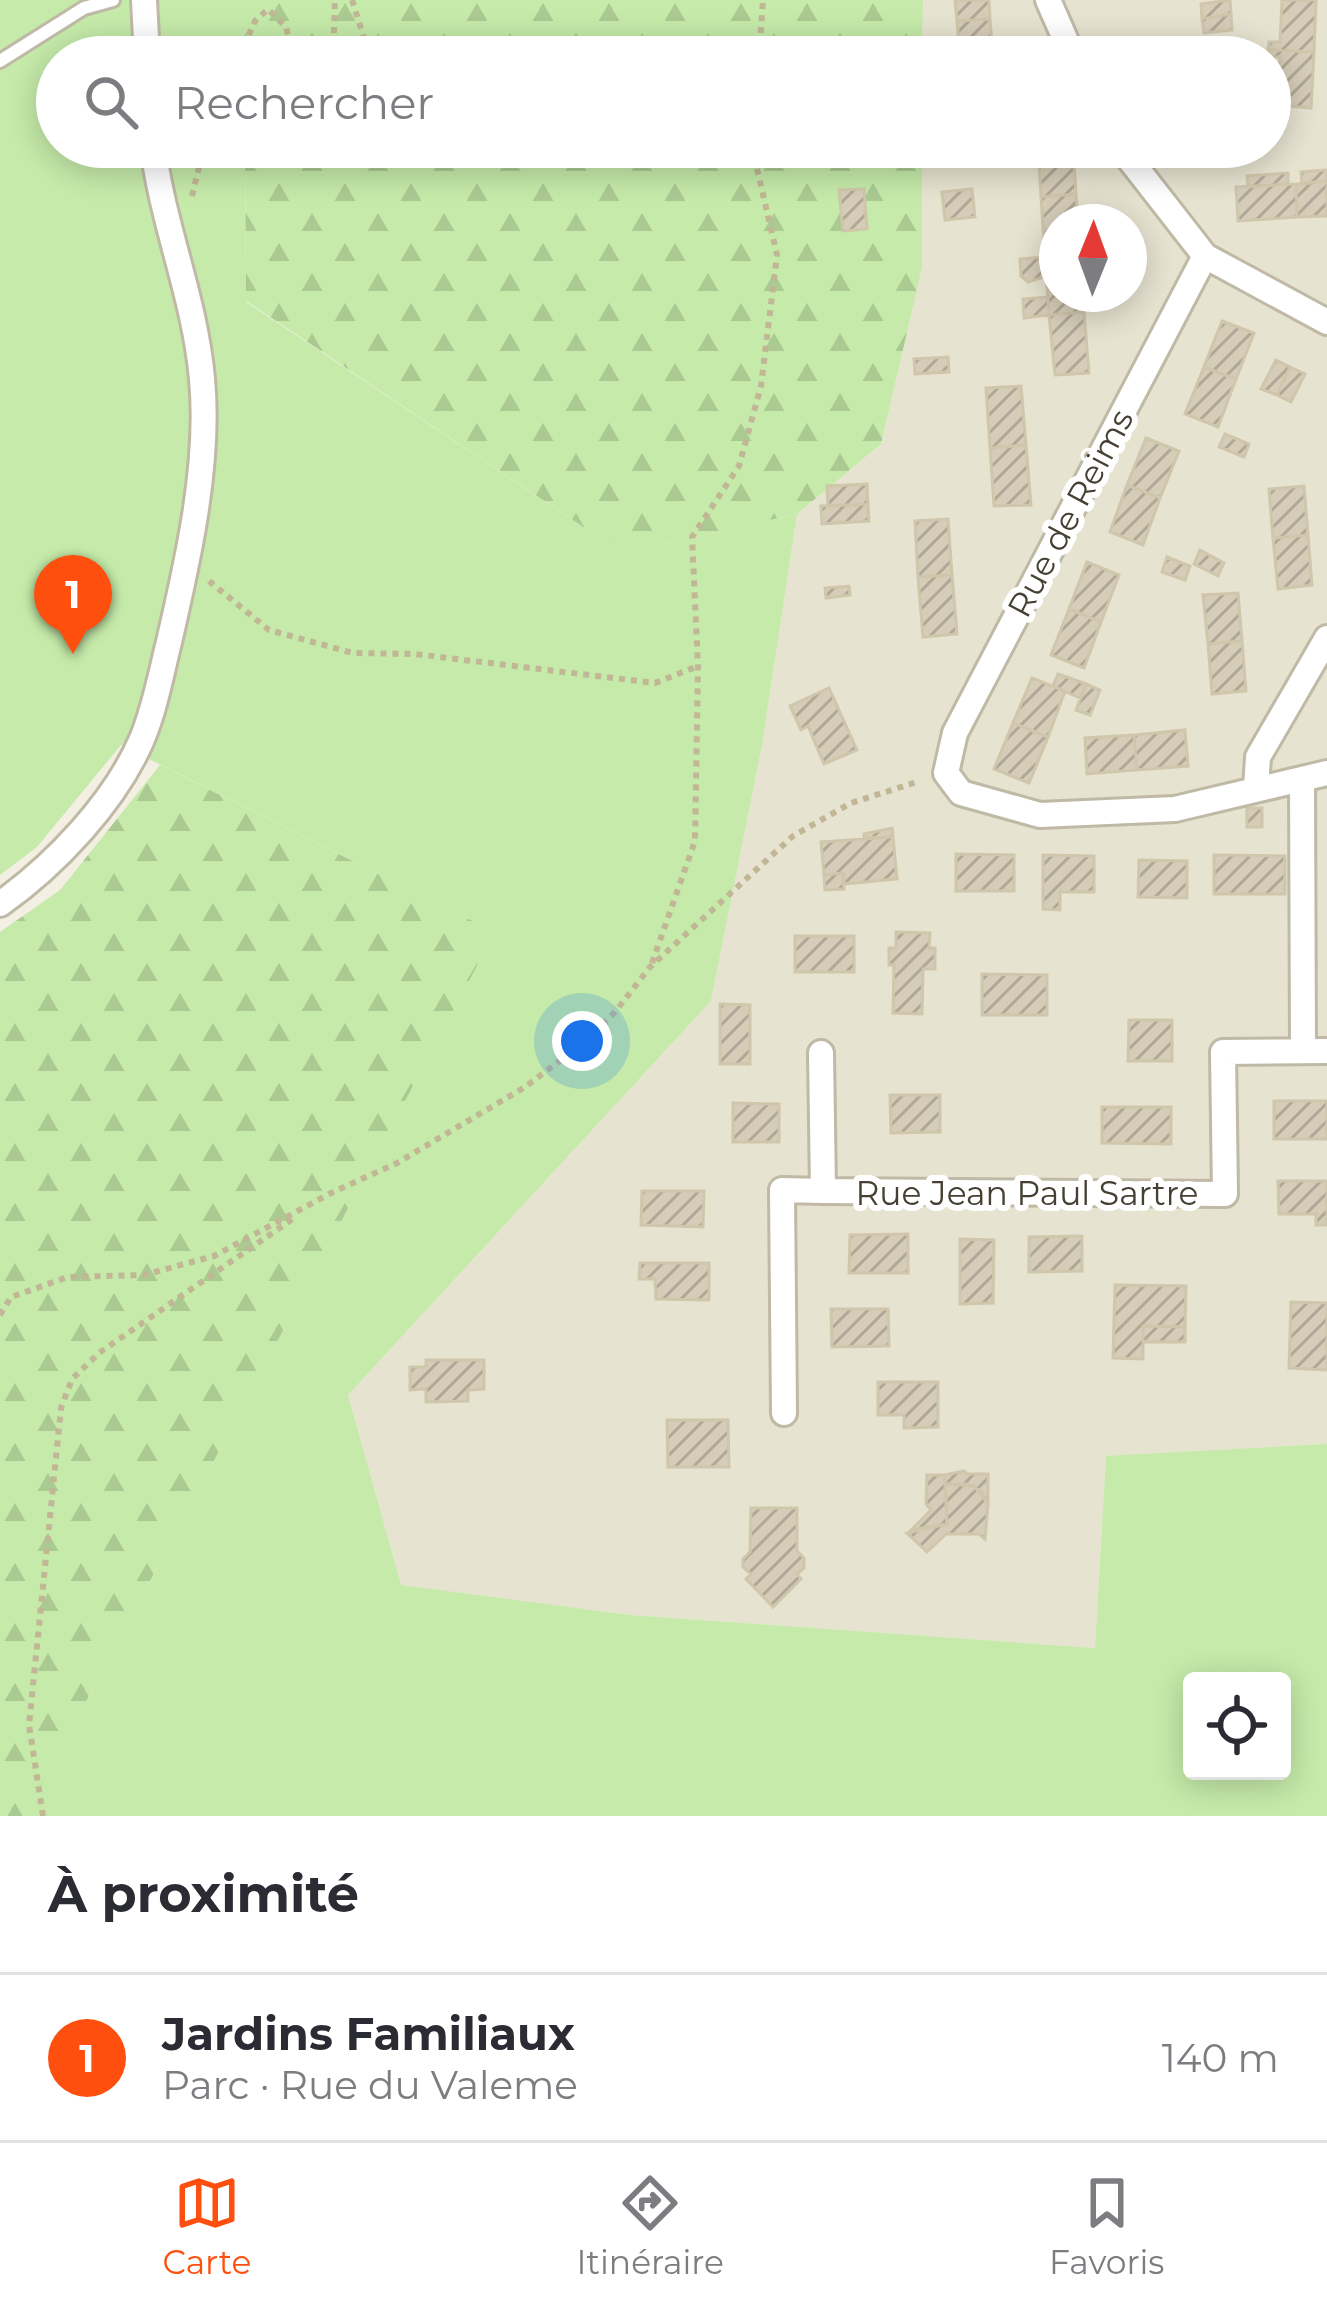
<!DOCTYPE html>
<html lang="fr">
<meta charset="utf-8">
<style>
body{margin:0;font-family:Montserrat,sans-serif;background:#f2f2f3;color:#2b2b33}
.controls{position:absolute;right:36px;bottom:36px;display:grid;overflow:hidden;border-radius:12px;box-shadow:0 6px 30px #0003}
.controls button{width:108px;height:108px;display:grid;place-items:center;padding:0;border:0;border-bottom:3px solid #e1e1e2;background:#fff;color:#2b2b33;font:60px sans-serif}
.compass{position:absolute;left:1039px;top:204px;width:108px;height:108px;border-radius:50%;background:#fff;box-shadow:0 6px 30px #0003;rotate:1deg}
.you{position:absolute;left:582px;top:1041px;width:42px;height:42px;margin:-30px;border:9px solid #fff;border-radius:50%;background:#1a73e8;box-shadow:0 0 0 18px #1a73e833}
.badge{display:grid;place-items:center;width:78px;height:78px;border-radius:50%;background:#ff4f0e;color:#fff;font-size:39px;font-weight:700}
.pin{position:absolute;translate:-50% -99px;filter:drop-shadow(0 3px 6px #0008)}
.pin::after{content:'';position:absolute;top:63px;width:42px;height:36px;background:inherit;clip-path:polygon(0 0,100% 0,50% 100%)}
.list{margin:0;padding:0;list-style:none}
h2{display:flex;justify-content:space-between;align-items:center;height:156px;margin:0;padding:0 48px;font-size:51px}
h2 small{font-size:39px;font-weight:400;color:#7c7c81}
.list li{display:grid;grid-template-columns:78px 1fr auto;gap:36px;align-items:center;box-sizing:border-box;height:168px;padding:0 48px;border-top:3px solid #e1e1e2}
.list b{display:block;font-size:45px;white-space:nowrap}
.list p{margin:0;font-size:39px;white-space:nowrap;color:#7c7c81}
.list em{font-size:39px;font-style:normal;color:#7c7c81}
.icon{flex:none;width:66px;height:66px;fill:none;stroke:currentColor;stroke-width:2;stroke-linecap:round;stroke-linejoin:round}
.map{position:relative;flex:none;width:1327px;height:1816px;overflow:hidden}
.search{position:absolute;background:#fff;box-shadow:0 6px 30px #0003;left:36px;right:36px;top:36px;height:132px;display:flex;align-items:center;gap:30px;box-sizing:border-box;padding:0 42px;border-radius:66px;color:#7c7c81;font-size:45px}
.sheet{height:324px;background:#fff}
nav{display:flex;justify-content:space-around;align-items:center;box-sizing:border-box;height:168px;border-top:3px solid #e1e1e2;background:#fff;font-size:33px;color:#7c7c81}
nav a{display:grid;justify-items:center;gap:6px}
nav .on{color:#ff4f0e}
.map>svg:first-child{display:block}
</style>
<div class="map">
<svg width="1327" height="1816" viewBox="0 0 1327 1816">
<defs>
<pattern id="forest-firs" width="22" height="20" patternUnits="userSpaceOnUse" patternTransform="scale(3)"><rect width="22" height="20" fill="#c5eaa9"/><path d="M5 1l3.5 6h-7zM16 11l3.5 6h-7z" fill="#abca92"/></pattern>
<pattern id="building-hatch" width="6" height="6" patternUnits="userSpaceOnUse" patternTransform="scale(3)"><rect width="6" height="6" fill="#d5cdb8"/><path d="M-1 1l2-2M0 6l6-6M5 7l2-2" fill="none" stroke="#afa896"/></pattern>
</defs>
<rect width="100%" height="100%" fill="#f3f0e3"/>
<path fill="#e7e3d1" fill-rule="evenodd" d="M923 0H1327V1444L1106 1457 1095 1648 630 1615 401 1586 348 1395 711 1001 762 745 797 514 881 444 922 268V147H1270V57H922ZM1057 222H1129V294H1057Z"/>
<path fill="#c5eaa9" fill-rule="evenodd" d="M0 0H245V57H57V147H245L246 302 622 553 797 514 762 745 711 1001 348 1395 401 1585 630 1615 1095 1648 1106 1456 1327 1444V1816H25L495 932 121 745 37 847 0 875ZM1192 1681H1282V1771H1192Z"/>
<path fill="url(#forest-firs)" d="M245 0H923L922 57H245Z
M245 147H922V268L881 444 797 514 622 553 246 301Z
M160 765 495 932 25 1816H0V932L60 890Z"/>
<path fill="url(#building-hatch)" stroke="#d0c6ab" stroke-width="3" d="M955 0H989L990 19 957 21Z
M1230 0 1231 14 1202 19 1201 4Z
M1282 0H1316L1314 52 1268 50 1269 42H1280Z
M1231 14 1232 30 1204 33 1202 19Z
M990 19 993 57H960L957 21Z
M1199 39 1201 57H1166L1164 43Z
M1268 50 1314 52 1311 108 1277 105 1280 57H1268Z
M877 147H913L914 157 878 159Z
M1038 147H1073L1076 194 1041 197Z
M1239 147H1256V155H1239Z
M1327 170V181L1302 184 1301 172Z
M1288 173V184L1248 187 1247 176Z
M1327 181V216L1297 217 1296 184Z
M1296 184 1297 217 1238 221 1236 187Z
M864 189 867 229 843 231 839 190Z
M972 189 975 217 945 220 942 192Z
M1076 194 1078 222H1057V256L1045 257 1041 197Z
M1057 256V294H1083L1084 312 1049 315 1045 257Z
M1045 257 1047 276 1028 282 1021 276 1020 259Z
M1048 297 1049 315 1024 318 1023 299Z
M1084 312 1089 373 1055 375 1049 315Z
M1222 321 1254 333 1236 379 1204 367Z
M948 357 949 372 915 374 914 359Z
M1276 360 1290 367 1277 395 1261 389Z
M1204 367 1236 379 1218 427 1185 414Z
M1290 367 1305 374 1291 402 1277 395Z
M1021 386 1026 445 990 448 986 388Z
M1225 434 1249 444 1244 457 1219 447Z
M1146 438 1179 451 1160 498 1127 485Z
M1026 445 1031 505 994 506 990 448Z
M867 484 868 504 828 506 827 486Z
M1127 485 1160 498 1143 545 1110 532Z
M1304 486 1308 535 1273 538 1269 489Z
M868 504 869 521 822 524 821 506Z
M948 519 952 575 918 577 915 521Z
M1308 535 1312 585 1278 589 1273 538Z
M1200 550 1224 563 1218 576 1194 564Z
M1167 557 1190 566 1185 580 1162 572Z
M1087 562 1119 575 1101 622 1069 609Z
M952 575 957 634 923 637 918 577Z
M849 586 850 595 826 598 825 588Z
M1238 593 1242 641 1208 644 1203 595Z
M1069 609 1101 622 1084 668 1051 655Z
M1242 641 1246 691 1212 694 1208 644Z
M1058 674 1086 684 1080 698 1053 686Z
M1032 678 1065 691 1048 737 1013 723Z
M1086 684 1100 690 1090 715 1076 710Z
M829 688 857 750 824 764 808 726 801 730 790 706Z
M1013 723 1048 737 1029 783 994 769Z
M1185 730 1188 766 1137 770 1134 735Z
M1134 735 1137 770 1087 774 1085 738Z
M1247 808H1262V827H1247Z
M892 828 893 837 864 838V834Z
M893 837 897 879 844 884 843 873 824 875 821 842Z
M956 854 1014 855V891H956Z
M1043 855 1094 856V892H1060V910L1043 909Z
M1214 855 1285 856V894H1214Z
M1139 860 1187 861V898L1138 897Z
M843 873 844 889 825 890 824 875Z
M896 932 930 933 929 948H935V969H923L922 1014 893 1013 894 965H889V948H896Z
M795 936H854V972H795Z
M982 974 1047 975V1015H982Z
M720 1004 750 1005V1064H720Z
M1129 1020H1172V1061H1128Z
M890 1095H940V1132L891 1133Z
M1274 1101H1327V1139H1274Z
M733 1103 779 1104V1142H733Z
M1102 1107H1171V1144L1102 1143Z
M1278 1181H1327V1225H1316V1214H1279Z
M642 1191H704L703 1227 641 1225Z
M908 1234V1273H849L850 1235Z
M1082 1236V1271L1029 1272V1237Z
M960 1239 994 1240 993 1303 960 1304Z
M640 1263H709V1300L656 1299 655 1279H639Z
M1115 1285 1186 1286 1185 1327 1143 1326V1359L1113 1358Z
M1291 1302 1327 1303V1370L1289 1368Z
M831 1309H888L889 1346 832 1347Z
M1143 1326 1185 1327V1342H1143Z
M426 1360H484V1389L468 1390V1401L426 1402V1389L410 1390V1367H426Z
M878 1382H938V1427L904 1428V1415H878Z
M667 1420H728L729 1467H668Z
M964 1471 967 1474H988V1504L974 1486 945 1484V1475Z
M927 1475H945L947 1524 911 1530 931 1510 926 1504Z
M945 1484H967L981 1491 988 1504 985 1539 979 1534H946L927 1552 907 1533 947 1524Z
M751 1508H797V1551L804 1558V1568L797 1574 801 1579 773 1607 746 1579 751 1574 743 1567V1559L750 1552Z"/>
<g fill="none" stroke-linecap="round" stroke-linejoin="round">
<defs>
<path id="service" d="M0 61 84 8 113 0"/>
<path id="minor" d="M144 0 147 57
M1048 0 1073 57
M1120 147 1205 256 1327 322
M1205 256 955 733 946 773 961 793 1040 815 1175 809 1327 773
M1302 779 1303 1051
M1256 789 1258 757 1327 638
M0 904C55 865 115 802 142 739 155 708 161 674 169 642 188 560 210 463 202 379 195 299 163 226 153 147
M821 1053 823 1191 1225 1194 1223 1052 1327 1051
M784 1413 782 1190 823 1191"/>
</defs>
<use href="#service" stroke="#bfb9a6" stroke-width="18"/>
<use href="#minor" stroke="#bfb9a6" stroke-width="30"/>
<path stroke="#c1b796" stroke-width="6" stroke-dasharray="6 6" stroke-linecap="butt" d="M352 0 370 57
M239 57 255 21 268 9 286 27 294 57
M333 57 335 0
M759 57 763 0
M401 147 403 151 451 155 535 147
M723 147 752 150
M192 196 204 147
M209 581 269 630 353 653 415 654 655 683 698 666
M652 963 695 841 698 666 692 537 739 466 761 386 777 255 752 147
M0 1315 11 1297 68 1277 144 1275 214 1256 331 1193 397 1163 525 1087 582 1044 615 1012 650 967 793 836 851 803 920 781
M43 1816 29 1725 61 1408 72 1379 99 1353 294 1218"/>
<use href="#service" stroke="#fff" stroke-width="12"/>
<use href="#minor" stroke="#fff" stroke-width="24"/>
</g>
<g text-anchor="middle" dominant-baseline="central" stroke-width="12" stroke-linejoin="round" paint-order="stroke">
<g font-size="33" fill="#454033" stroke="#fff">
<text transform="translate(1070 513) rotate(-62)">Rue de Reims</text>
<text x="1027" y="1193">Rue Jean Paul Sartre</text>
</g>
</g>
</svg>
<div class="controls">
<button><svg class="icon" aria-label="locate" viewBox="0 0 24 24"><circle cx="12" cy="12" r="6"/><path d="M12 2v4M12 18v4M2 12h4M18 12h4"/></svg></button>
</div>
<svg class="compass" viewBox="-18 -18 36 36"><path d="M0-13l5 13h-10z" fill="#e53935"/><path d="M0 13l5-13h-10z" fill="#7c7c81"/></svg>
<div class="you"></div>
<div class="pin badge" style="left:73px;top:654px">1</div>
<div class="search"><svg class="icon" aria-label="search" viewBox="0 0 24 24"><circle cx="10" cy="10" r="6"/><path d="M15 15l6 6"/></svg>Rechercher</div>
</div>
<section class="sheet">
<h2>À proximité<small></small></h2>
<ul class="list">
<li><span class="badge">1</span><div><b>Jardins Familiaux</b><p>Parc · Rue du Valeme</p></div><em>140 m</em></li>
</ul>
</section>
<nav>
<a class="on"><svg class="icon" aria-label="map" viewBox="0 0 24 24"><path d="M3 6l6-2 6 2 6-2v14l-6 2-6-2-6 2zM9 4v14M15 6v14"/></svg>Carte</a>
<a><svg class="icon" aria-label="directions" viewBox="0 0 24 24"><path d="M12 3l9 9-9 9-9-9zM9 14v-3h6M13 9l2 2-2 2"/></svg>Itinéraire</a>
<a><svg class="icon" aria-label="saved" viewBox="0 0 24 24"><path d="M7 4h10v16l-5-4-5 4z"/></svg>Favoris</a>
</nav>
